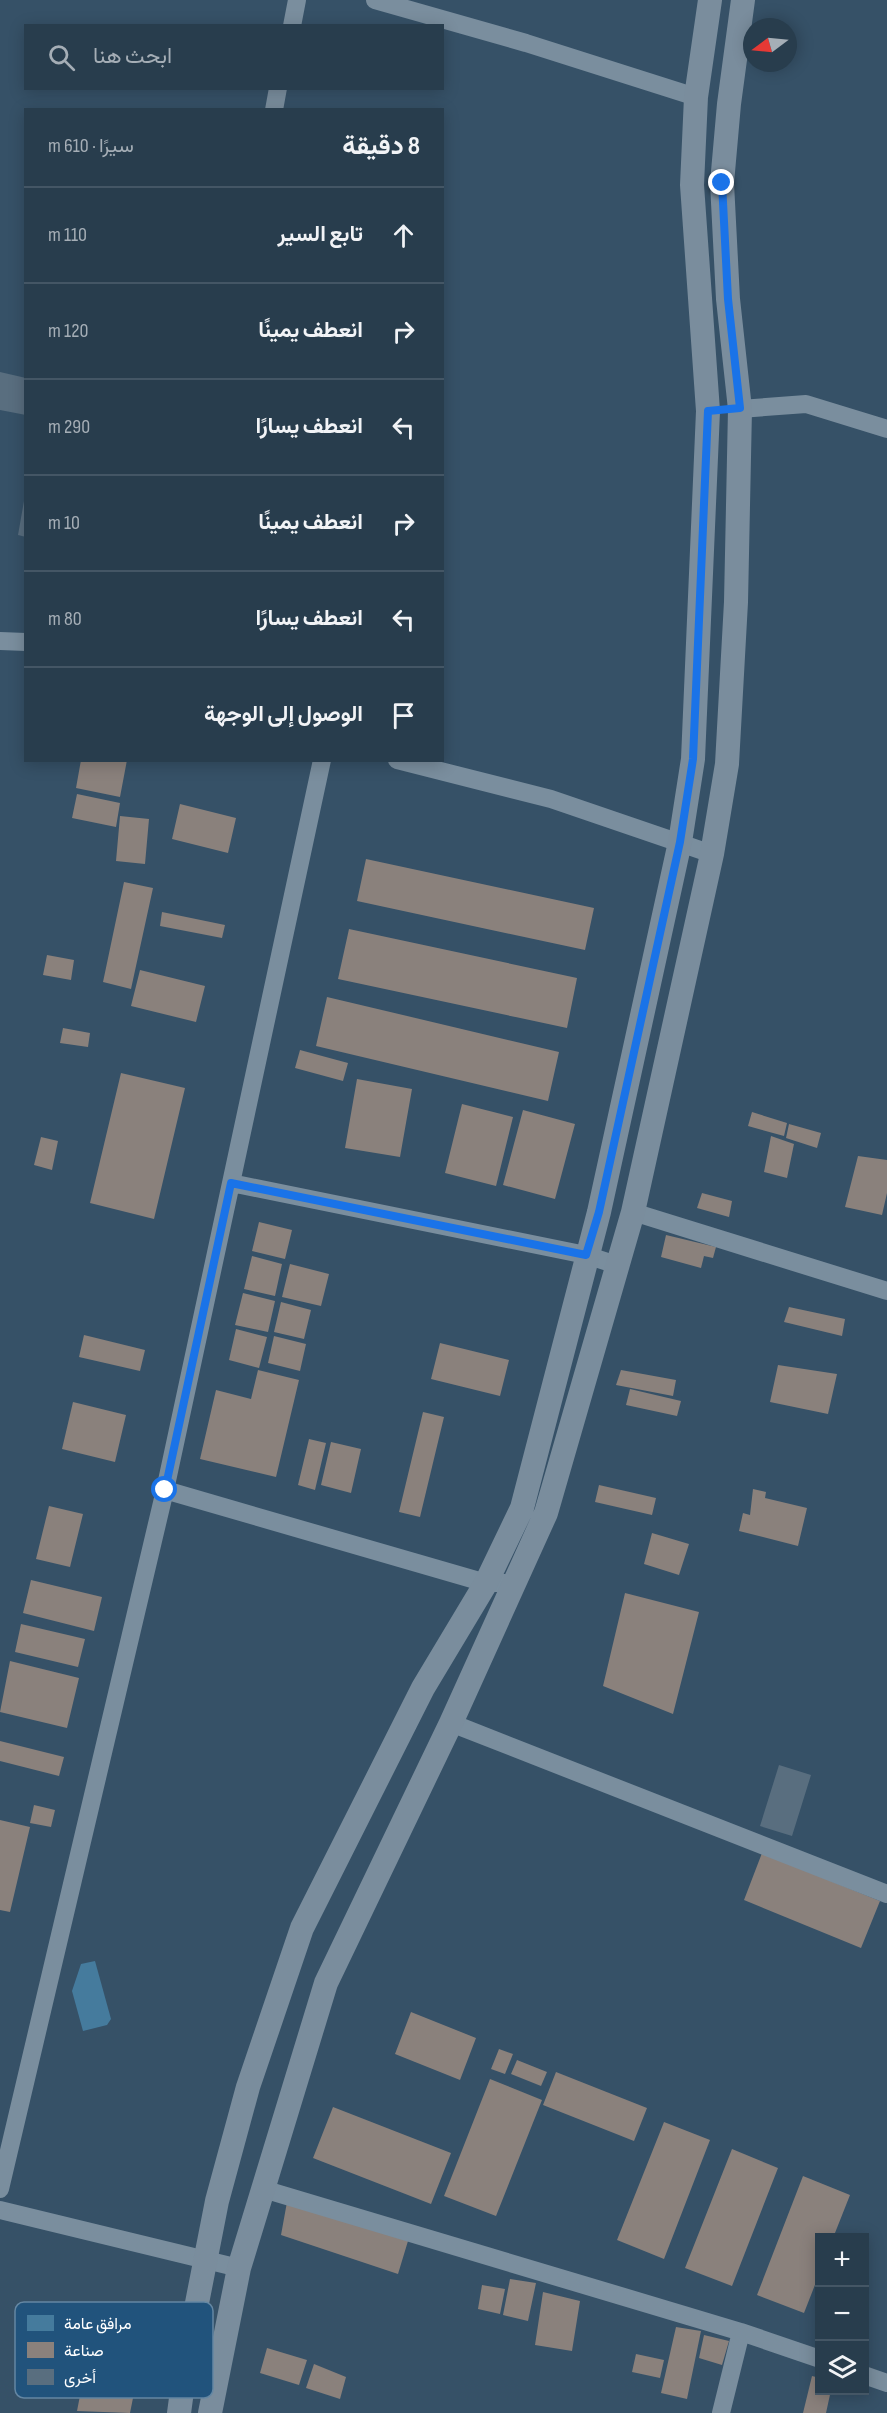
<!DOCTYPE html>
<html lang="ar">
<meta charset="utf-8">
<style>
body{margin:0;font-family:"Sofia Sans Condensed",Vazirmatn,sans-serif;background:#344857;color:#f1f3f6;direction:rtl}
.controls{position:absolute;right:18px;bottom:18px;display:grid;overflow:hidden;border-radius:0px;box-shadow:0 3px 15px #0003}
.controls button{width:54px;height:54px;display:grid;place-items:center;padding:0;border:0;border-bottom:2px solid #445665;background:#283d4d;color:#f1f3f6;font:30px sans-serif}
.compass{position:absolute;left:743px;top:18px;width:54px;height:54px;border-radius:50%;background:#283d4d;box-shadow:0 3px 15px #0003;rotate:254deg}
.stop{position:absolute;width:18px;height:18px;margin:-14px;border:4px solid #1a73e8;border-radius:50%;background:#fff}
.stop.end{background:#1a73e8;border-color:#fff;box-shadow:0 2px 6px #0008}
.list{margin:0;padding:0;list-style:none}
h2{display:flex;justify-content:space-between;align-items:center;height:78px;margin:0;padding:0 24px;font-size:26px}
h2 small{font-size:20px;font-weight:400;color:#a5aeb6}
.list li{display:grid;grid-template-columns:39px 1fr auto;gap:18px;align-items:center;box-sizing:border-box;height:96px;padding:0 24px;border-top:2px solid #445665}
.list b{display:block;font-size:22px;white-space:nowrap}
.list em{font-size:20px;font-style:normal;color:#a5aeb6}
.icon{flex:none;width:33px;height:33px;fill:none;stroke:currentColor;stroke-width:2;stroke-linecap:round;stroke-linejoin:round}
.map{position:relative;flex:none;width:887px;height:2413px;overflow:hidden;direction:ltr}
.search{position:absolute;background:#283d4d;box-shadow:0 3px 15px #0003;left:24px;top:24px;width:420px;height:66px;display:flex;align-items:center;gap:15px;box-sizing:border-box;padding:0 21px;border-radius:0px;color:#a5aeb6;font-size:22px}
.panel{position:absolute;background:#283d4d;box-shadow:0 3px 15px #0003;left:24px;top:108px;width:420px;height:654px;border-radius:0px;direction:rtl}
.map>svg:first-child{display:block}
</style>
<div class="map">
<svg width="887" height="2413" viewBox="0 0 887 2413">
<rect width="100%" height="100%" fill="#365167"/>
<path fill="#457b9d" d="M95 1961 111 2019 107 2025 83 2031 72 1991 81 1964Z"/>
<path fill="#8a817c" d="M81 760H127L120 797 76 788Z
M77 794 120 803 116 827 72 818Z
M180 804 236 818 228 853 172 839Z
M120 816 149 819 145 864 116 861Z
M366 859 594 908 585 950 357 901Z
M124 882 153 888 131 989 103 982Z
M162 912 225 925 222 938 160 926Z
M349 929 577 978 567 1028 338 979Z
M47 955 74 960 71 980 43 975Z
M140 970 205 986 196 1022 131 1006Z
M327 997 559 1052 548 1101 316 1046Z
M63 1028 90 1033 88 1047 60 1043Z
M300 1050 348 1063 343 1081 295 1068Z
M121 1073 185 1088 154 1219 90 1203Z
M357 1079 412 1089 400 1157 345 1148Z
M462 1104 513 1117 496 1186 445 1173Z
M523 1110 575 1124 555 1199 503 1185Z
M752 1112 787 1123 784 1136 748 1126Z
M789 1124 821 1133 817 1148 786 1138Z
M771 1136 794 1144 787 1178 764 1172Z
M41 1137 58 1141 52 1170 34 1165Z
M858 1156 887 1160V1193L882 1215 845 1207Z
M702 1193 732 1201 729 1217 697 1208Z
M259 1222 292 1230 285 1259 252 1251Z
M666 1235 716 1247 713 1258 704 1256 701 1268 661 1257Z
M252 1256 282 1264 275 1296 244 1289Z
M290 1264 329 1274 321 1306 282 1297Z
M243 1293 275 1301 268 1332 235 1325Z
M281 1302 311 1310 304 1339 274 1332Z
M789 1307 845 1319 842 1336 784 1322Z
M236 1329 267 1337 259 1368 229 1360Z
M84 1335 145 1350 140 1371 79 1357Z
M274 1336 306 1344 300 1371 268 1363Z
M440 1343 509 1360 500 1396 431 1379Z
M778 1365 837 1374 828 1414 770 1402Z
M258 1370 299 1380 276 1477 200 1459 216 1390 251 1399Z
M621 1370 676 1380 673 1396 616 1385Z
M630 1389 681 1401 677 1416 626 1405Z
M73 1402 126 1415 115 1462 62 1449Z
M423 1412 444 1417 420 1517 399 1512Z
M309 1439 326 1443 315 1490 298 1485Z
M331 1442 361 1449 351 1493 321 1485Z
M599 1485 656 1498 652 1515 595 1502Z
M753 1489 766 1492 765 1498 807 1508 798 1546 739 1531 743 1513 750 1515Z
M49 1506 83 1514 70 1567 36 1559Z
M652 1533 689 1544 679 1575 644 1564Z
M31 1580 102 1597 94 1631 23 1613Z
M625 1593 699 1612 673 1714 603 1686Z
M21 1624 85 1639 78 1667 15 1652Z
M10 1661 79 1678 67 1728 0 1712Z
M0 1741 64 1757 59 1776 0 1761Z
M34 1805 55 1810 51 1827 30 1823Z
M0 1820 30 1827 10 1912 0 1910Z
M762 1853 880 1901 861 1948 744 1900Z
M411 2012 476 2038 460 2080 395 2054Z
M499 2049 513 2054 505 2074 491 2069Z
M517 2060 547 2072 541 2086 511 2074Z
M556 2072 647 2108 634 2141 543 2105Z
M490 2079 542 2100 496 2216 444 2196Z
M333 2107 451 2153 431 2204 313 2158Z
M664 2122 710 2140 664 2259 617 2240Z
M732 2149 778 2168 732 2286 685 2268Z
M803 2176 850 2195 833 2238H820V2272L804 2313 757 2295Z
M287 2202 408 2241 398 2274 281 2235Z
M510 2279 536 2283 528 2321 503 2315Z
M482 2285 505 2289 500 2314 478 2309Z
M543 2292 580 2301 572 2351 535 2345Z
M676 2327 701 2331 687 2399 661 2393Z
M704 2335 729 2341 722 2365 699 2358Z
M267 2348 307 2360 299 2385 260 2373Z
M636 2354 664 2360 660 2378 632 2372Z
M314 2364 346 2377 340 2399 306 2388Z
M84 2375 135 2388 130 2413 77 2411Z
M812 2376 820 2378V2390H831L826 2413H803Z"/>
<path fill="#596e7f" d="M0 372 26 378V415L0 410Z
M24 501H26V537L18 535Z
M779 1765 811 1775 792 1836 760 1826Z"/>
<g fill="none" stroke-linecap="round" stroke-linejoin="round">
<path stroke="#7a8e9e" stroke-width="18" d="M375 0 526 43 696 97
M292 26 297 0
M274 110 278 88
M740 409 806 404 887 429
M0 641 26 642
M397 760 551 799 712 854
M231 1183 586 1255 617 1265
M633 1212 887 1291
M165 1490 486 1583H513
M451 1723 887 1894
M0 2189 165 1490 322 760
M263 2189 741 2332 820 2359
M0 2210 239 2268
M864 2375 887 2383
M721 2413 741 2332"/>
<path stroke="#7a8d9d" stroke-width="24" d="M179 2413 187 2354 217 2201 248 2087 302 1928 423 1688 486 1583 522 1508 599 1212 680 842 693 759 708 411 692 185 696 97 710 0
M210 2413 239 2268 326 1983 451 1723 546 1513 633 1212 712 854 727 764 736 602 740 409 728 299 722 183 729 104 743 0"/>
</g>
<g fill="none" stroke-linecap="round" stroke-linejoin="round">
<path stroke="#1a73e8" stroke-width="8" d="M165 1490 231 1183 586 1255 599 1212 680 842 693 759 708 411 740 408 728 299 722 183"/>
</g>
<rect x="15" y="2302" width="198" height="96" rx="9" fill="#21537c" stroke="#6487a3" stroke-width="1.5"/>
<rect x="27" y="2315" width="27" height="16" fill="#457b9d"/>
<rect x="27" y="2342" width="27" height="16" fill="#8a817c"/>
<rect x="27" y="2369" width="27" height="16" fill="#596e7f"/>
<g font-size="16" fill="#fff">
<text x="64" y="2329">مرافق عامة</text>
<text x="64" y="2356">صناعة</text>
<text x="64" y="2383">أخرى</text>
</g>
</svg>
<div class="controls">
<button>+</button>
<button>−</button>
<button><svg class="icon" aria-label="layers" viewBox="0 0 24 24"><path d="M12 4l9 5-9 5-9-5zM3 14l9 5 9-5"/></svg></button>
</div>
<svg class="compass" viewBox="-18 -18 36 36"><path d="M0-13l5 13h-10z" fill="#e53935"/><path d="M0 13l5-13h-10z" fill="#a5aeb6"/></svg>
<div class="stop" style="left:165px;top:1490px"></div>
<div class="stop end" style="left:722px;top:183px"></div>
<div class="search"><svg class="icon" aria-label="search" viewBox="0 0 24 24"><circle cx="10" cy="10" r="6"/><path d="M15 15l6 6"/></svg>ابحث هنا</div>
<section class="panel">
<h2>8 دقيقة<small>سيرًا · 610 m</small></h2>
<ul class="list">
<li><svg class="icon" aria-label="ahead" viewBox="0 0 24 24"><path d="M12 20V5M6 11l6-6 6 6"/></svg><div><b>تابع السير</b></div><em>110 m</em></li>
<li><svg class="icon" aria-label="right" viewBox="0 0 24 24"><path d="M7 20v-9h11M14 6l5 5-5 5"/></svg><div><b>انعطف يمينًا</b></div><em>120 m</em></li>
<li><svg class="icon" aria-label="left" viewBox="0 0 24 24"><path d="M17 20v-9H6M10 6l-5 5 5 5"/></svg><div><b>انعطف يسارًا</b></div><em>290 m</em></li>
<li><svg class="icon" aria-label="right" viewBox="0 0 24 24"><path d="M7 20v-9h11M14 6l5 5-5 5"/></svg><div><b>انعطف يمينًا</b></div><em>10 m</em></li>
<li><svg class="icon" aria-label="left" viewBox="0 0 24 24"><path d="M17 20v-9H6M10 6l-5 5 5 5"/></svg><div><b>انعطف يسارًا</b></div><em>80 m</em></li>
<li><svg class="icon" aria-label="arrive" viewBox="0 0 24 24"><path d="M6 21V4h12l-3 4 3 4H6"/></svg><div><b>الوصول إلى الوجهة</b></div></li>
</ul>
</section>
</div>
